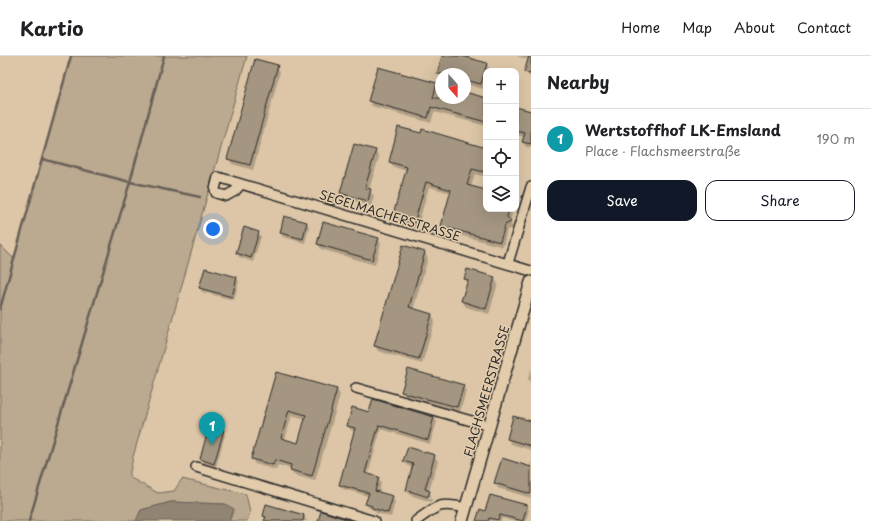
<!DOCTYPE html>
<meta charset="utf-8">
<style>
body{margin:0;font-family:"Playpen Sans",sans-serif;background:#f2f2f2;color:#202124}
.controls{position:absolute;right:12px;top:12px;display:grid;overflow:hidden;border-radius:8px;box-shadow:0 4px 16px #0002}
.controls button{width:36px;height:36px;display:grid;place-items:center;padding:0;border:0;border-bottom:1px solid #e0e0e0;background:#fff;color:#202124;font:20px sans-serif}
.compass{position:absolute;left:435px;top:12px;width:36px;height:36px;border-radius:50%;background:#fff;box-shadow:0 4px 16px #0002;rotate:159deg}
.you{position:absolute;left:213px;top:173px;width:14px;height:14px;margin:-10px;border:3px solid #fff;border-radius:50%;background:#1a73e8;box-shadow:0 0 0 6px #1a73e833}
.badge{display:grid;place-items:center;width:26px;height:26px;border-radius:50%;background:#111827;color:#fff;font-size:13px;font-weight:700}
.pin{position:absolute;translate:-50% -33px;filter:drop-shadow(0 1px 2px #0008)}
.pin::after{content:'';position:absolute;top:21px;width:14px;height:12px;background:inherit;clip-path:polygon(0 0,100% 0,50% 100%)}
.list{margin:0;padding:0;list-style:none}
h2{display:flex;justify-content:space-between;align-items:center;height:52px;margin:0;padding:0 16px;font-size:17px}
h2 small{font-size:13px;font-weight:400;color:#757577}
.list li{display:grid;grid-template-columns:26px 1fr auto;gap:12px;align-items:center;box-sizing:border-box;height:60px;padding:0 16px;border-top:1px solid #e0e0e0}
.list b{display:block;font-size:15px;white-space:nowrap}
.list p{margin:0;font-size:13px;white-space:nowrap;color:#757577}
.list em{font-size:13px;font-style:normal;color:#757577}
.actions{display:flex;gap:8px;padding:12px 16px}
.actions a{flex:1;padding:9px 0;border:1px solid #111827;border-radius:12px;text-align:center;font-size:14px;color:#111827}
.actions .main{background:#111827;color:#fff}
.icon{flex:none;width:22px;height:22px;fill:none;stroke:currentColor;stroke-width:2;stroke-linecap:round;stroke-linejoin:round}
.map{position:relative;flex:none;width:531px;height:465px;overflow:hidden}
header{display:flex;align-items:center;gap:24px;box-sizing:border-box;height:56px;padding:0 20px;background:#fff;border-bottom:1px solid #e0e0e0}
header strong{font-size:19px}
nav{display:flex;gap:22px;margin-inline-start:auto;font-size:14px}
main{display:flex}
aside{flex:1;background:#fff}
.map>svg:first-child{display:block}
</style>
<header>
<strong>Kartio</strong>
<nav><a>Home</a><a>Map</a><a>About</a><a>Contact</a></nav>
</header>
<main>
<div class="map">
<svg width="531" height="465" viewBox="0 0 531 465">
<rect width="100%" height="100%" fill="#dcc6a7"/>
<filter id="ink" filterUnits="userSpaceOnUse"><feTurbulence type="fractalNoise" baseFrequency=".025" numOctaves="2"/><feDisplacementMap in="SourceGraphic" scale="8" xChannelSelector="R" yChannelSelector="G"/><feConvolveMatrix kernelMatrix="1 2 1 2 8 2 1 2 1" color-interpolation-filters="sRGB"/></filter>
<g filter="url(#ink)">
<path fill="#bba990" stroke="#736a5e" d="M71 0H247L133 401 129 421 158 437 174 435 182 423 246 438 250 456 247 465H229L234 454 225 448 171 446 141 454 136 465H0V189L14 203Z"/>
<path fill="#918472" stroke="#686056" d="M171 446 225 448 234 453 229 465H136L141 454Z"/>
<path fill="#0003" fill-rule="evenodd" d="M443 0H458L487 8 490 14 486 15 484 33 465 28V18H441V20L439 16Z
M516 0H531V22L525 16 529 4Z
M277 10 280 16 253 114 232 108 228 102Z
M379 12 441 30V42H465V37L486 43V70L434 56 431 67 372 50 369 45Z
M516 52 531 56V92L526 91 523 86 525 81 516 79Z
M422 75 486 93V121L475 118 471 131 486 135V153H513L510 166 513 172 507 174 503 191 445 175 442 169 451 137 429 131 417 173 396 167 393 162 407 115 393 111 390 106 421 78Z
M375 95 379 101 369 134 374 140 371 150 344 142 341 137Z
M336 139 338 141 335 151 329 150 327 147Z
M307 167 309 171 305 187 283 181 281 177Z
M244 172 258 177 261 181 253 206 239 201 237 197Z
M378 183 381 188 375 209 321 193 318 188Z
M425 197 428 202 413 254 432 259 435 264 422 308 378 295 375 290Z
M205 213 237 222 239 226 234 244 202 236 200 232Z
M494 222 498 228 489 258 466 251 462 245 468 227 466 223Z
M531 312V328L528 323Z
M277 317 337 334 340 339 315 425 294 419 291 413 278 409 276 414 255 408 252 403ZM292 359 306 363 298 388 285 384Z
M463 330 466 335 460 356 406 341 402 335Z
M370 357 434 361 437 366 430 388 381 373 368 419 378 422 381 427 379 437 392 441 395 446 391 461 376 457 374 454 369 452 366 447 368 440 343 433 340 428 355 376 351 374 348 370Z
M531 366V394L511 388 508 383Z
M223 375 225 379 216 411 203 407 201 403Z
M434 400 438 405 429 435 432 441 410 434V436L432 443 431 446 410 439 407 434 413 412 408 410 404 405Z
M531 406V442L498 432 495 427 529 411Z
M527 450 529 454 526 465H511L502 462 501 465H477L486 456Z
M264 460H304L307 465H265Z"/>
<g fill="none" stroke-linecap="round" stroke-linejoin="round">
<path stroke="#686056" stroke-width="2.5" d="M71 0 42 103 130 126 200 141
M0 253 42 103
M29 465 130 126 164 0"/>
</g>
<path fill="#a49680" stroke="#2b2b2b" fill-rule="evenodd" d="M442 0H462L487 7 481 28 465 24V18H437Z
M529 0H531V18L524 16Z
M255 3 278 9 250 109 227 103Z
M378 11 437 27 433 42H465V36L486 42V66L431 51 428 62 368 45Z
M516 51 531 55V88L522 86 525 77 516 75Z
M398 71 421 77 422 73 486 92 484 116 472 113 467 129 486 134V153H509L507 161 511 166 505 169 500 186 441 170 451 134 426 126 414 168 392 162 407 111 389 106Z
M354 88 376 94 365 132 371 133 368 145 340 137Z
M329 136 337 138 334 149 326 147Z
M284 160 307 166 303 183 280 177Z
M323 166 379 182 372 204 317 188Z
M244 171 259 176 251 202 236 197Z
M403 189 425 196 409 251 432 258 419 303 374 290Z
M205 212 237 221 232 241 199 232Z
M467 213 495 221 486 253 461 245 468 224 464 223Z
M408 313 464 329 457 351 401 336Z
M276 316 337 333 312 420 290 414 291 409 275 404 273 409 251 403ZM289 354 306 359 298 387 281 382Z
M373 343 434 361 428 384 379 369 365 417 379 421 375 435 393 440 388 457 372 452V450L365 448 369 437 339 429 355 372 347 370 352 351 369 356Z
M513 360 531 365V390L507 383Z
M209 370 224 374 214 408 200 403Z
M408 391 435 399 425 433 430 435 428 441 406 434 413 408 403 405Z
M502 402 531 411V438L494 427Z
M490 439 527 449 523 465 500 459 498 464 489 462 488 465H476L480 453 485 455Z
M266 448 304 459 303 465H264L266 461 263 460Z
M321 455 352 465H318Z"/>
<g fill="none" stroke-linecap="round" stroke-linejoin="round">
<defs>
<path id="minor" d="M241 128 235 135 226 140 216 137 215 133 218 121 531 215
M508 207 531 131
M356 332 489 370
M196 411 374 465
M416 465C438 449 439 446 466 452"/>
<path id="tertiary" d="M462 465 531 226"/>
</defs>
<use href="#minor" stroke="#2b2b2b" stroke-width="12"/>
<use href="#tertiary" stroke="#2b2b2b" stroke-width="14"/>
<use href="#minor" stroke="#e3ccac" stroke-width="9"/>
<use href="#tertiary" stroke="#e3ccac" stroke-width="11"/>
</g>
</g>
<g text-anchor="middle" dominant-baseline="central" stroke-width="3" stroke-linejoin="round" paint-order="stroke">
<g font-size="12" fill="#2b2b2b" stroke="#e3ccac">
<text transform="translate(390 159) rotate(17)">SEGELMACHERSTRASSE</text>
<text transform="translate(486 335) rotate(-74)">FLACHSMEERSTRASSE</text>
</g>
</g>
</svg>
<div class="controls">
<button>+</button>
<button>−</button>
<button><svg class="icon" aria-label="locate" viewBox="0 0 24 24"><circle cx="12" cy="12" r="6"/><path d="M12 2v4M12 18v4M2 12h4M18 12h4"/></svg></button>
<button><svg class="icon" aria-label="layers" viewBox="0 0 24 24"><path d="M12 4l9 5-9 5-9-5zM3 14l9 5 9-5"/></svg></button>
</div>
<svg class="compass" viewBox="-18 -18 36 36"><path d="M0-13l5 13h-10z" fill="#e53935"/><path d="M0 13l5-13h-10z" fill="#757577"/></svg>
<div class="you"></div>
<div class="pin badge" style="left:212px;top:389px;background:#0f9aa8">1</div>
</div>
<aside>
<h2>Nearby<small></small></h2>
<ul class="list">
<li><span class="badge" style="background:#0f9aa8">1</span><div><b>Wertstoffhof LK-Emsland</b><p>Place · Flachsmeerstraße</p></div><em>190 m</em></li>
</ul>
<div class="actions"><a class="main">Save</a><a>Share</a></div>
</aside>
</main>
